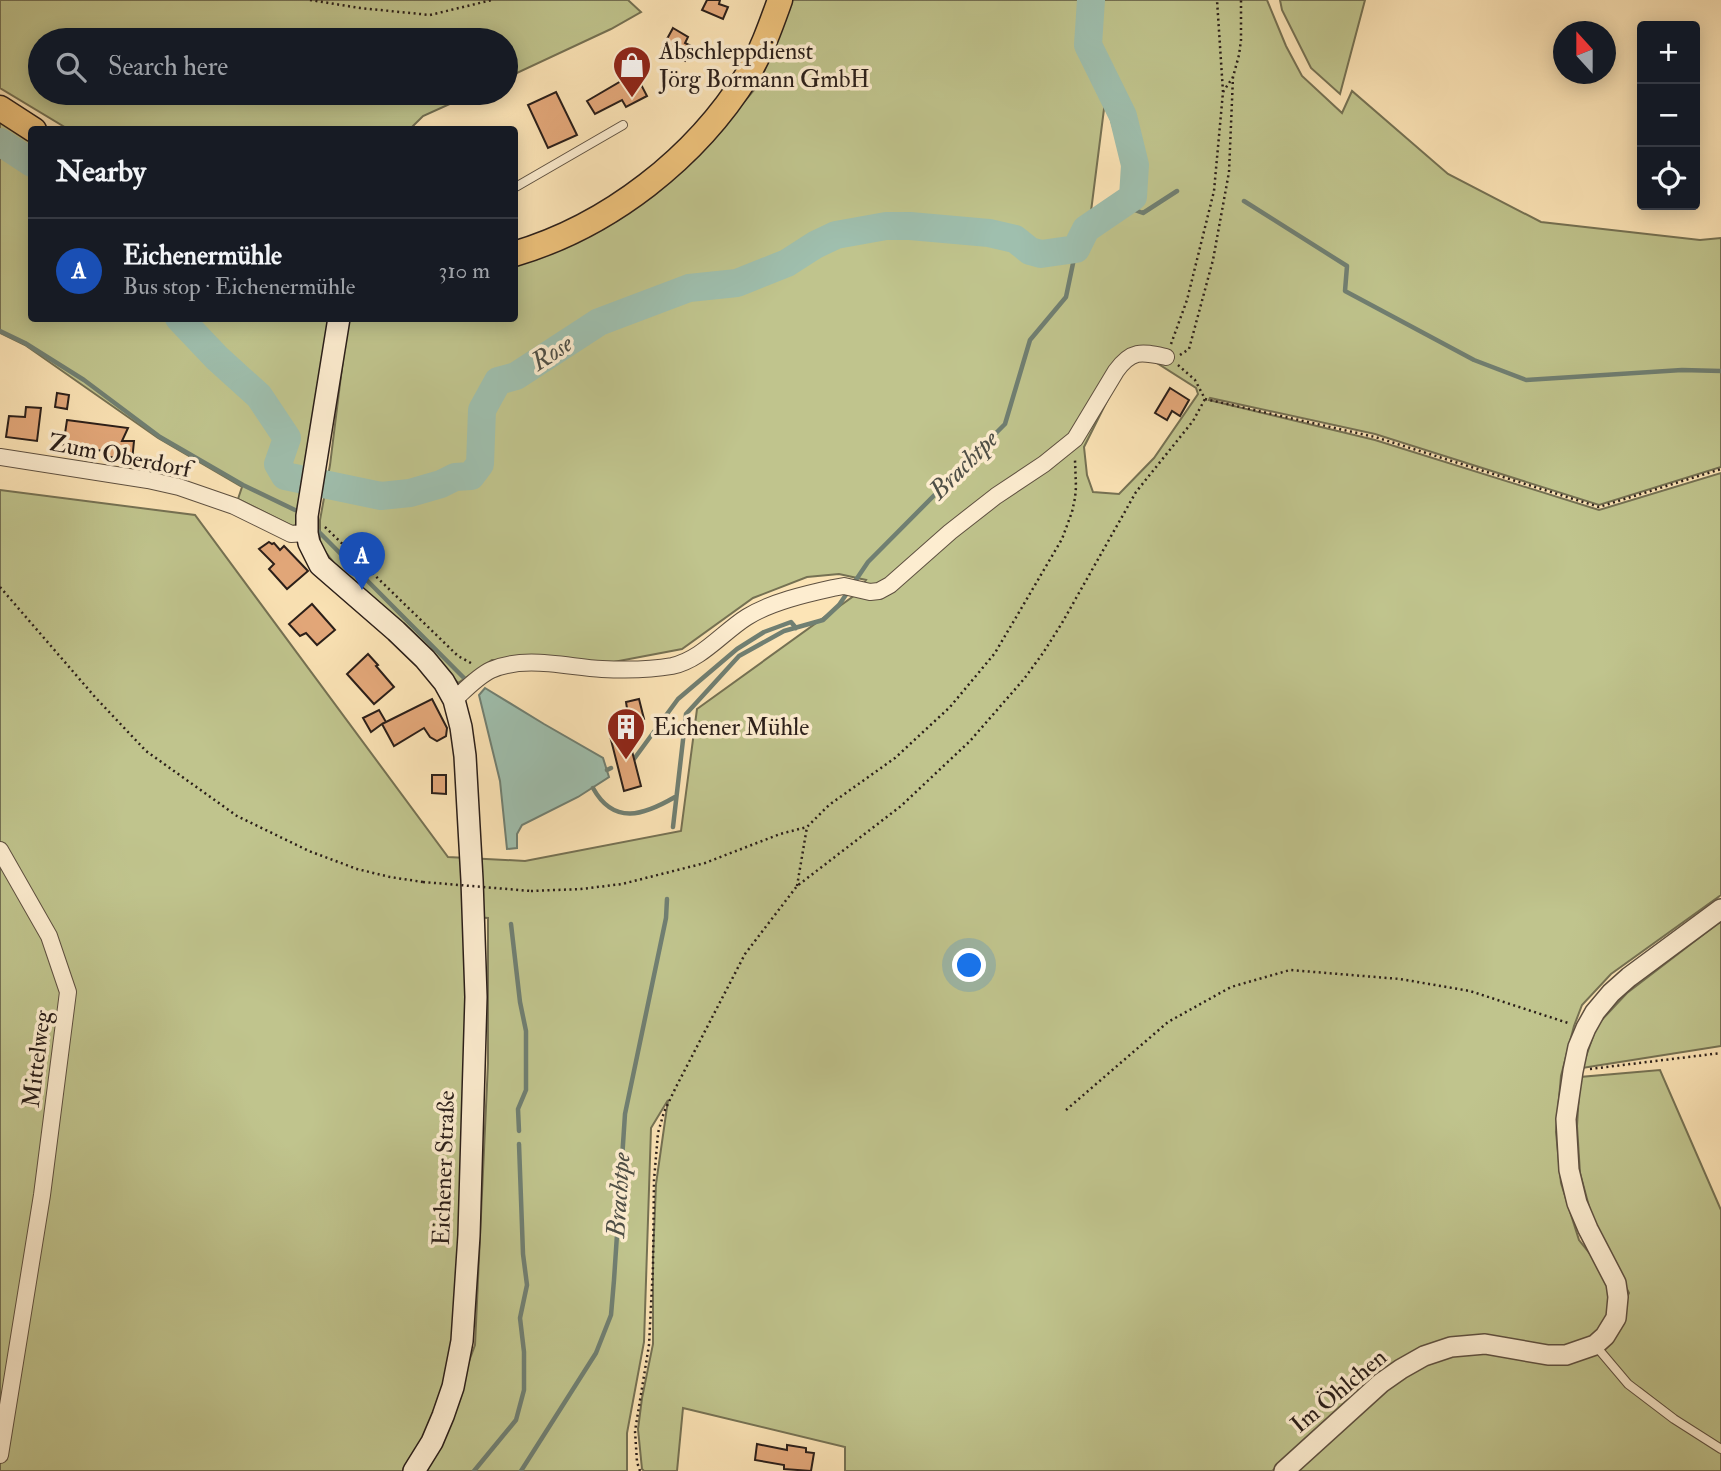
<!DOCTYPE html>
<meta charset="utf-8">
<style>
body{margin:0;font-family:"IM FELL Double Pica",serif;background:#242831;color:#f1f3f6}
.controls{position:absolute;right:21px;top:21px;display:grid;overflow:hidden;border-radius:7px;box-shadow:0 4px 18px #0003}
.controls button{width:63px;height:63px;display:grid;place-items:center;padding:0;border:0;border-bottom:2px solid #363941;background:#171b24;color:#f1f3f6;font:35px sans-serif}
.compass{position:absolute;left:1553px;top:21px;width:63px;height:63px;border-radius:50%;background:#171b24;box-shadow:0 4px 18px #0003;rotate:339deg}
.you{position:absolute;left:970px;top:966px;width:24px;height:24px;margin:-18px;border:5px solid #fff;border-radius:50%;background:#1a73e8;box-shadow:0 0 0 10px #1a73e833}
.badge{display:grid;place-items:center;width:46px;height:46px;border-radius:50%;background:#ea580c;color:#fff;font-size:23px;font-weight:700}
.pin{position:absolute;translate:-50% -58px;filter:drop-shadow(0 2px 4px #0008)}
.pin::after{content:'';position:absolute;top:37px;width:24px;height:21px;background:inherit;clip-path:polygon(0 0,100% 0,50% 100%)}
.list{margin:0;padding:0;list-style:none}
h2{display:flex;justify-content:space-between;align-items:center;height:91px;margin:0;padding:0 28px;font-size:30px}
h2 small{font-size:23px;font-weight:400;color:#9ea1a6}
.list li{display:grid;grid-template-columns:46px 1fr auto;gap:21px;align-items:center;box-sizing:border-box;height:105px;padding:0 28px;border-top:2px solid #363941}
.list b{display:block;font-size:26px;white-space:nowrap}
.list p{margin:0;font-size:23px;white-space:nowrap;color:#9ea1a6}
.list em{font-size:23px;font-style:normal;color:#9ea1a6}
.icon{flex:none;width:38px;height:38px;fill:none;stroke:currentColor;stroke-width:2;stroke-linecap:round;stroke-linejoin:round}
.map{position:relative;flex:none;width:1721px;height:1471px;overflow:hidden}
.search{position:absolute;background:#171b24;box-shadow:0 4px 18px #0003;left:28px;top:28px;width:490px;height:77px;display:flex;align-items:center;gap:18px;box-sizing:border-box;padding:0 24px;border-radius:38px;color:#9ea1a6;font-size:26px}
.panel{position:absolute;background:#171b24;box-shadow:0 4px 18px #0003;left:28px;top:126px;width:490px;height:196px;border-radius:7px}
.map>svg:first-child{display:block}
</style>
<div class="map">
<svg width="1721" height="1471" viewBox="0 0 1721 1471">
<rect width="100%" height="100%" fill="#fce4b6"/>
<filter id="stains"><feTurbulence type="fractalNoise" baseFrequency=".00286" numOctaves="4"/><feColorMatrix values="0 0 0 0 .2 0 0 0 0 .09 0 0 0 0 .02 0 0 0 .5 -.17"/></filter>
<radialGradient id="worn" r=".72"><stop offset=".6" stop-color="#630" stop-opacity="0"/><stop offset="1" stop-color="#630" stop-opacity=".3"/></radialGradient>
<path fill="#c0c48d" stroke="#757153" stroke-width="2" fill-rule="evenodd" d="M0 0H628L641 12 611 29 506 78V40H40V93H474L423 116 410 129H68L0 88Z
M789 0H1267L1286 46 1302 76 1342 113 1352 91 1448 174 1541 222 1700 240 1721 238V467L1599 505 1375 434 1210 398 1209 400 1375 440 1599 510 1721 473V895L1611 974 1582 1005 1574 1026 1561 1076 1556 1132 1561 1183 1579 1240 1626 1299 1629 1293 1594 1225 1580 1173 1577 1126 1580 1077 1660 1070 1721 1210V1446L1676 1416 1640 1388 1634 1391 1721 1452V1471H1286L1280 1465 1272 1471H845V1447L683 1408 677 1471H644L642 1469 638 1429 642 1398 653 1344V1258L656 1184 668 1100 651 1128 644 1342 627 1433V1471H423L438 1445 475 1345 488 1063V918L474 917 456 1339 427 1442 406 1471H0V490L195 515 448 857 525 861 681 831 697 709 855 595 866 580 839 574 807 577 753 598 682 649 603 664 550 659 492 660 458 683 425 646 335 564 320 545V520L330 465 348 319 514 318 515 260 716 135 760 83ZM1105 101 1135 199 1089 236 1088 235ZM1136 359 1152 360 1196 388 1198 394 1154 458 1119 494 1093 492 1087 475 1084 447 1122 371Z
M1280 0H1365L1340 94 1311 68 1282 10Z
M0 116 31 135 32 318 332 319 301 524 292 526 238 499 242 487 158 438 25 345 0 333Z
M1721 921V1046L1582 1068 1597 1025 1627 993Z"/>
<path fill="#9fbfae" stroke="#707f72" stroke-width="2" d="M485 688 544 724 603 758 609 777 578 797 522 825 517 834V848L507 849 500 781 479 695Z"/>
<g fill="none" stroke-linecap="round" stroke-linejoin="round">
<path stroke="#707f72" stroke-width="4.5" d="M1244 201 1347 266 1345 291 1474 360 1526 380 1682 370 1721 371
M1121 205 1143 213 1177 191
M0 331 25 343 84 380 160 437 243 485 295 510
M318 531 464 678
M634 759 678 699 737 649 764 632 791 622 796 628
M607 770 611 768
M593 788C614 826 644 815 675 797
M673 827 686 714 739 656 784 631 823 620 839 605 868 562 1005 424 1030 340 1066 297 1076 249
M511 924 520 1002 526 1031V1090L518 1109 519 1131
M474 1471 516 1420 524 1390V1352L520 1318 527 1285 523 1254 519 1144
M521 1471 596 1353 611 1315 614 1280 625 1114 666 918 667 899"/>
<path stroke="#9fbfae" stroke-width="28" d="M0 142 32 163
M179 318 217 358 259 396 287 438 278 464 285 476 381 496 410 493 441 484 455 477 471 476 480 464 482 410 498 381 516 376 599 322 689 288 737 283 787 263 815 245 836 235 886 226H910L989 233 1015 239 1030 251 1041 254 1076 249 1086 229 1133 197 1135 165 1123 116 1088 45 1091 0"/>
</g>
<path fill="#e4a87a" stroke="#2a1e19" stroke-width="2" d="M707 0H720L719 4 728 7 723 19 702 10Z
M673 28 688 37 685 43 693 47 685 61 662 48Z
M635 73 647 96 626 107 622 100 595 114 587 101Z
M556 92 577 135 548 148 528 105Z
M1170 388 1189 400 1180 416 1172 411 1167 420 1155 413Z
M57 393 69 395 67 409 55 407Z
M26 407 41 408 37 441 6 437 9 416 25 417Z
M67 420 128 428 122 441H134L132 461 105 456 106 451 63 447Z
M269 542 272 544 274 543 280 550 284 546 308 571 287 589 269 569 274 564 259 549Z
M312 604 335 630 317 645 306 633 300 636 289 624Z
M368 654 378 665 376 666 394 687 374 704 347 674Z
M432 699 447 728 446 736 437 741 430 737 424 728 394 746 382 724 371 732 363 718 379 710 386 722 382 724Z
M639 699 644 719 629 721 626 702Z
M625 724 641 786 624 791 608 728Z
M432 775H446V794L432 793Z
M757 1444 787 1450V1445L806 1448V1452L814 1453 811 1471 784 1469V1465L755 1460Z"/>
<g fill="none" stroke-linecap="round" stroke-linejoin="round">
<defs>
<path id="service" d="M514 188 623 125
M1595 1345 1628 1384 1674 1419 1721 1449"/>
<path id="minor" d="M0 457 148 480 179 487 234 506 291 534 307 533
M454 700C465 690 478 676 491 670 525 655 567 667 602 669 625 670 650 670 672 666 701 660 723 632 747 617 771 602 806 594 833 588L844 586 870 592 879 591 890 585 950 532 996 496 1044 464 1075 439 1116 371C1132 349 1142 352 1166 357
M0 850 49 936 68 992 42 1195 0 1455"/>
<path id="tertiary" d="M1284 1471 1381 1383 1401 1369 1424 1356 1451 1347 1485 1344 1548 1355H1566L1595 1345 1605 1336 1616 1318 1618 1297 1616 1283 1588 1229 1577 1203 1569 1170 1566 1119 1573 1071 1578 1047 1586 1028 1595 1012 1611 993 1629 977 1721 909"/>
<path id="secondary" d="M339 318 307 516V533L309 543 320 565 396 631 425 659 444 682 454 700 461 727 465 756 472 880 476 997 469 1235 462 1341 453 1387 443 1416 432 1442 414 1471"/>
<path id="primary" d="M0 108 34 130
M514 254C609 226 696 158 748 74 762 51 771 25 780 0"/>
</defs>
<use href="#service" stroke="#5e5040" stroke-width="10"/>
<use href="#minor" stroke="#5e5040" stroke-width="18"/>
<use href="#tertiary" stroke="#5e5040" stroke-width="22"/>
<use href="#secondary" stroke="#2a1e19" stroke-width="24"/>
<use href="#primary" stroke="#2a1e19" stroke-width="27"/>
<path stroke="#2a1e19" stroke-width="2.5" stroke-dasharray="2 3.5" stroke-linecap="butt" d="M310 0 360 8 430 15 492 0
M1223 92 1233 77
M1171 344 1187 300 1214 191 1223 92 1217 0
M1180 355 1189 349 1213 260 1229 172 1233 77 1239 55 1241 40V0
M1178 365 1195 380 1205 399
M1205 399 1375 437 1599 507 1721 469
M325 527 458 656 471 663
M0 587 95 697 146 751 237 816 309 851 357 869 390 877 423 882
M797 886 807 827
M531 891 581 889 622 884 705 863 780 834 807 827 829 805 895 758 950 707 995 653 1062 539 1072 512 1075 498 1076 487 1075 460
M1590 1069 1721 1053
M1066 1110 1168 1022 1231 987 1290 970 1400 979 1470 991 1568 1023
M640 1471 637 1462 635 1431 649 1345 653 1266 654 1180 658 1133 664 1112 676 1087 745 954 797 886 901 806 970 741 1024 679 1043 653 1062 623 1136 492 1193 421 1205 399"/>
<use href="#service" stroke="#fdedd0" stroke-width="8"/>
<use href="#minor" stroke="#fdedd0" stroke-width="16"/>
<use href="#tertiary" stroke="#fdedd0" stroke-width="19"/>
<use href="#secondary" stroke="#fdedd0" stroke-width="21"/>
<use href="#primary" stroke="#eec27b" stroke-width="24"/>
<path stroke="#2a1e19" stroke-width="2.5" stroke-dasharray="2 3.5" stroke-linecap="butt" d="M423 882 531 891"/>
</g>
<defs>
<symbol id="shop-pin" viewBox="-11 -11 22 30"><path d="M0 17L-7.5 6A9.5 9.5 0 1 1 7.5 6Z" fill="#8f2418" stroke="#fdedd0"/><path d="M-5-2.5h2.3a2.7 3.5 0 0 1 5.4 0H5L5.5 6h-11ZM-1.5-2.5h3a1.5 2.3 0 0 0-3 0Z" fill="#fff"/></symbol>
<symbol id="building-pin" viewBox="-11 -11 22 30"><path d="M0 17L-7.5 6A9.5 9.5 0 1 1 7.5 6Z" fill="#8f2418" stroke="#fdedd0"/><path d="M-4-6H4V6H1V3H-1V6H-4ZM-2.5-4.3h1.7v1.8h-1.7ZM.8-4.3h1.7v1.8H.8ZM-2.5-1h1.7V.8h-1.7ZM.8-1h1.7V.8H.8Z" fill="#fff"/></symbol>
</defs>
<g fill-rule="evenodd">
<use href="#shop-pin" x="610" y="43" width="44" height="60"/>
<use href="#building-pin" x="604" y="705" width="44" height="60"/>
</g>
<g text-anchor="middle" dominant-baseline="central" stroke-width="7" stroke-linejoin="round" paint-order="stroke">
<g font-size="24" fill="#2a1e19" stroke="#fdedd0" text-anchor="start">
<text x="659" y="51">Abschleppdienst<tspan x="659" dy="28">Jörg Bormann GmbH</tspan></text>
<text x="653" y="727">Eichener Mühle</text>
</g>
<g font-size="24" fill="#2a1e19" stroke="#fdedd0">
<text transform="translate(120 456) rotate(11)">Zum Oberdorf</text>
<text transform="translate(37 1059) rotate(-83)">Mittelweg</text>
<text transform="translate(444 1168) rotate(-88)">Eichener Straße</text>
<text transform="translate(1339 1391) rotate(-40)">Im Öhlchen</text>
</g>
<g font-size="26" font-style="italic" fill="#4d4e46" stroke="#fdedd0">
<text transform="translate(552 353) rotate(-33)">Rose</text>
<text transform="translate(964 465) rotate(-45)">Brachtpe</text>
<text transform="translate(619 1195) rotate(-86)">Brachtpe</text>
</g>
</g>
<rect width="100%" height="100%" filter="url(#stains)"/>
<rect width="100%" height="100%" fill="url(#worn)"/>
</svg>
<div class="controls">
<button>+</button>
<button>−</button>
<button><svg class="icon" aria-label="locate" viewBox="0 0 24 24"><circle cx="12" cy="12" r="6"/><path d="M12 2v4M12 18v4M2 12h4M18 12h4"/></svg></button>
</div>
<svg class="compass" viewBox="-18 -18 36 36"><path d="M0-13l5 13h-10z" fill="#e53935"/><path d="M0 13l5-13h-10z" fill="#9ea1a6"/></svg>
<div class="you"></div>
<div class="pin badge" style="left:362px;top:590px;background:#1a4fb4">A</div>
<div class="search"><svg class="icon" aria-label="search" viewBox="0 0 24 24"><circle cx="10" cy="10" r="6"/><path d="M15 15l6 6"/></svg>Search here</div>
<section class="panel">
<h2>Nearby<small></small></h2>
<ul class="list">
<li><span class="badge" style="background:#1a4fb4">A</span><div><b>Eichenermühle</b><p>Bus stop · Eichenermühle</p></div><em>310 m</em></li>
</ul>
</section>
</div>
